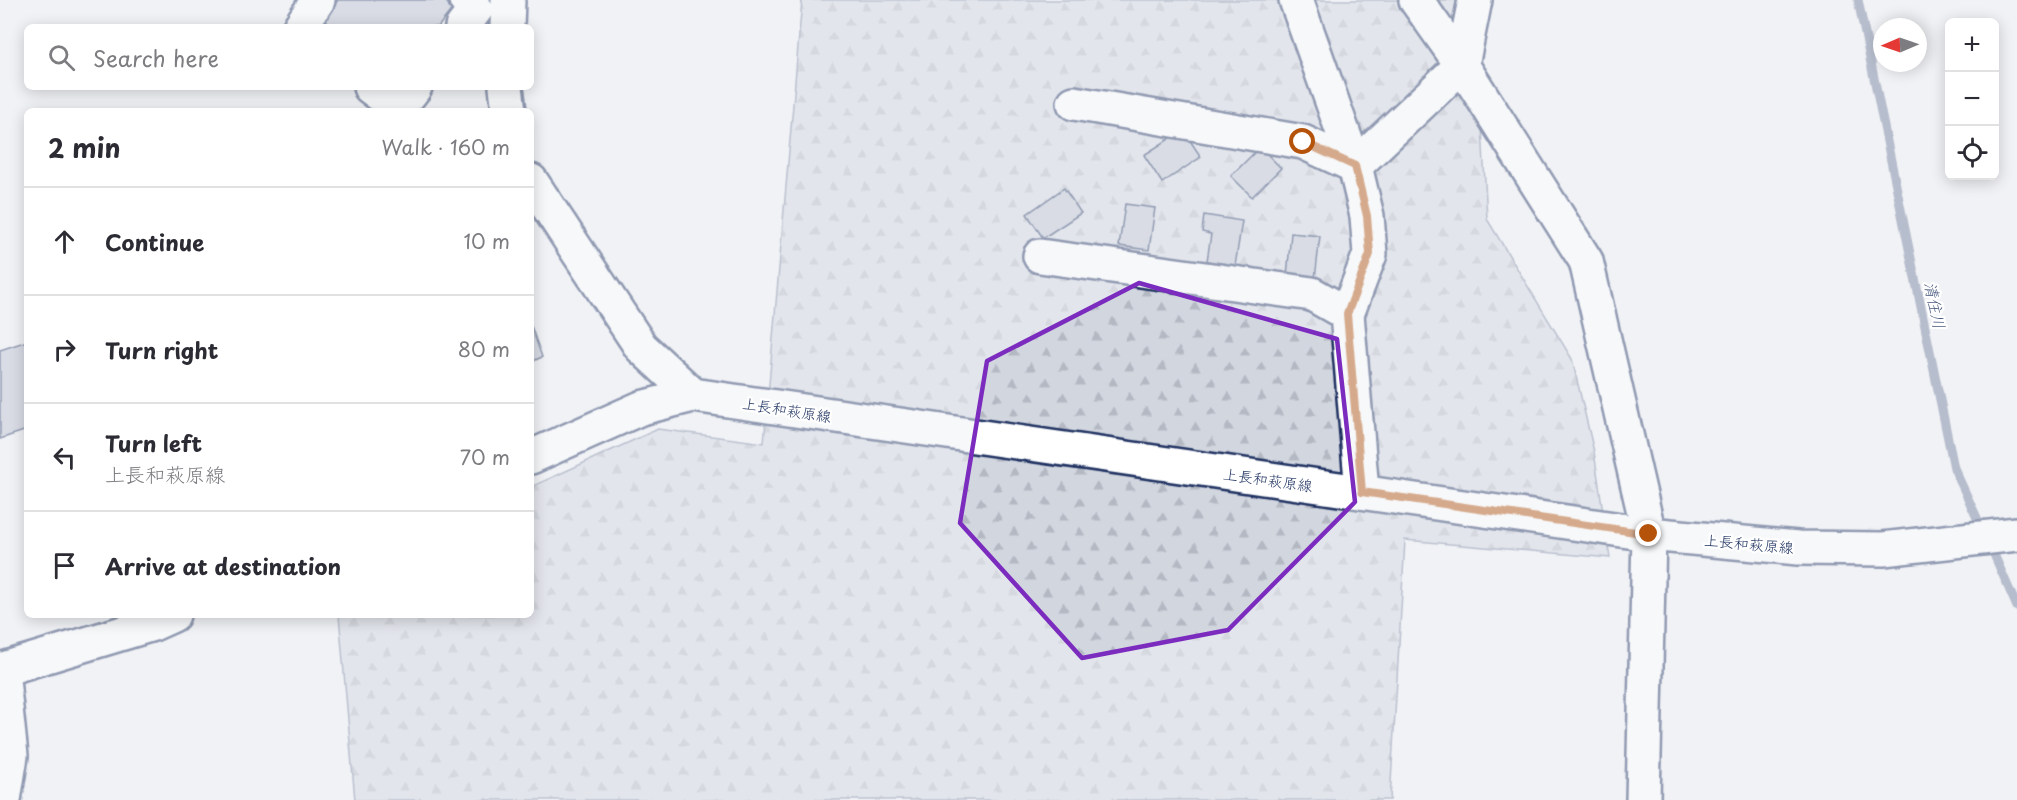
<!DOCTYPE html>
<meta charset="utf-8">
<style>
body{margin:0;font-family:"Playpen Sans","Klee One",sans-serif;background:#f7f7f7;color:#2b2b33}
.controls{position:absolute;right:18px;top:18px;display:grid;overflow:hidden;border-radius:9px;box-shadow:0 3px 15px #0003}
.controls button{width:54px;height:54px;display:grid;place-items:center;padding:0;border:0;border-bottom:2px solid #e1e1e2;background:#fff;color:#2b2b33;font:30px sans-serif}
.compass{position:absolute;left:1873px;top:18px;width:54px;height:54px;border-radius:50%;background:#fff;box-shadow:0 3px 15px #0003;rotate:268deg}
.stop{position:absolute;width:18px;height:18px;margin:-14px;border:4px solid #b45309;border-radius:50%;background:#fff}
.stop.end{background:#b45309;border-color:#fff;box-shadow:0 2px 6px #0008}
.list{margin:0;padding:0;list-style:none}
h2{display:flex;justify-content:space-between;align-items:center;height:78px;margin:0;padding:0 24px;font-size:26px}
h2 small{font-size:20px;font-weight:400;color:#7c7c81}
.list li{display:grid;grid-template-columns:39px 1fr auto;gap:18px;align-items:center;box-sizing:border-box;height:108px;padding:0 24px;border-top:2px solid #e1e1e2}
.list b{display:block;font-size:22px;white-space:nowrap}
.list p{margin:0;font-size:20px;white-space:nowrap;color:#7c7c81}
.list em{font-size:20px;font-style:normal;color:#7c7c81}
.icon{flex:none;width:33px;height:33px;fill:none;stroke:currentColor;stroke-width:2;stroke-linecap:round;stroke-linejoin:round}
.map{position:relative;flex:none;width:2017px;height:800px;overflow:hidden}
.search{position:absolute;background:#fff;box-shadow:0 3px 15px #0003;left:24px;top:24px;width:510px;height:66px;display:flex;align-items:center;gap:15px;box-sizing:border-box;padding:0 21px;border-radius:9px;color:#7c7c81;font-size:22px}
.panel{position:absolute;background:#fff;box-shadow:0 3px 15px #0003;left:24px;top:108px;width:510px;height:510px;border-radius:9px}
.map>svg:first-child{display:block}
</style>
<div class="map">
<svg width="2017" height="800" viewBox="0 0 2017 800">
<defs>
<pattern id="forest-firs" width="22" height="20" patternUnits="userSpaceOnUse" patternTransform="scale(1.5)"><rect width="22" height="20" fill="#d2d6df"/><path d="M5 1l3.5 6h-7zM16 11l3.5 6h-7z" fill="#b4b8c2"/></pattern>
</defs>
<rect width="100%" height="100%" fill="#f1f2f5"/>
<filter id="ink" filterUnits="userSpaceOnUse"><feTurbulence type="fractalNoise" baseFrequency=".0167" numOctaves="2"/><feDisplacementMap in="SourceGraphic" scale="12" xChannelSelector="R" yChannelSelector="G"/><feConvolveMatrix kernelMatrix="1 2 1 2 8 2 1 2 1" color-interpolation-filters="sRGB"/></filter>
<g filter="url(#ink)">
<path fill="url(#forest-firs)" stroke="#76829e" stroke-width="1.5" d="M802 0H1475L1487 219 1572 359 1594 452 1610 558 1405 540 1390 800H355L339 615H531V487L658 429 764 443Z"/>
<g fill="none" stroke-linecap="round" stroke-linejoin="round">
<path stroke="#707c9a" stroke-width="9" d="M1858 0 1954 468 1983 531
M1989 543 2017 607"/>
</g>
<path fill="#bcc2d0" stroke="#1b2f5e" stroke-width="1.5" d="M338 0H444L453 8 438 27H321L318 24Z
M1183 130 1201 157 1162 183 1144 155Z
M1260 147 1281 168 1252 197 1231 176Z
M1064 188 1081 213 1043 238 1027 214Z
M1125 204 1155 208 1149 250 1119 246Z
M1204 215 1242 221 1235 266 1207 261 1211 234 1202 232Z
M1291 233 1320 236 1315 279 1287 276Z
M531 326 542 357 531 362Z
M27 341V430L0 439V350Z"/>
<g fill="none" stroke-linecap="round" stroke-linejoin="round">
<defs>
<path id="minor" d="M1416 0 1462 65 1586 261 1649 534 1643 800
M300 27 318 0
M462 27 476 9 466 0
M507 27 508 0
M370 87 386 99 408 96 415 87
M506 87 509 111
M1074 103 1303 142 1355 166 1296 0
M531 181 641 347 693 395
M1040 256 1312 294 1347 314
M1362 492 1347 314 1370 254 1367 216 1355 166 1462 65 1475 0
M2 670 11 756 4 800"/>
<path id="major" d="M531 457 641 408 693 395 1649 534 1798 548 1883 549 2017 534
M0 670 153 624 173 615"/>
</defs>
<use href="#minor" stroke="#1b2f5e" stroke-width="38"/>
<use href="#major" stroke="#1b2f5e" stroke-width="38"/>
<use href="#minor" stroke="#fff" stroke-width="33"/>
<use href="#major" stroke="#fff" stroke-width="33"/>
</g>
</g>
<g fill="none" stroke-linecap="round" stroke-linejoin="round" filter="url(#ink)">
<path stroke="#b45309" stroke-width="8" d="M1303 142 1355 166 1367 216 1370 254 1347 314 1362 492 1649 534"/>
</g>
<path d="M0 0H2017V800H0ZM1139 283 1337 339 1355 502 1228 630 1082 658 960 523 987 361Z" fill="#f1f2f5" fill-opacity=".55" fill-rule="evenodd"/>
<path fill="none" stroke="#7b2cbf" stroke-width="4.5" stroke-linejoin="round" d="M1139 283 1337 339 1355 502 1228 630 1082 658 960 523 987 361Z"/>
<g text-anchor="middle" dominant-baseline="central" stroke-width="4.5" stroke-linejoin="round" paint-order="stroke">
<g font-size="15" fill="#1b2f5e" stroke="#fff">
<text transform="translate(787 409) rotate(9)">上長和萩原線</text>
<text transform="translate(1268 479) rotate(8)">上長和萩原線</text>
<text transform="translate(1749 543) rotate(5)">上長和萩原線</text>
</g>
<g font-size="16" font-style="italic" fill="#4c5c81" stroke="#fff">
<text transform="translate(1936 305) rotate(78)">清住川</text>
</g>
</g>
</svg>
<div class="controls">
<button>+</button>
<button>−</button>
<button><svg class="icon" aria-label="locate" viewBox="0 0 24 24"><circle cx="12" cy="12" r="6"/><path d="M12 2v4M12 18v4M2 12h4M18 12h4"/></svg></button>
</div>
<svg class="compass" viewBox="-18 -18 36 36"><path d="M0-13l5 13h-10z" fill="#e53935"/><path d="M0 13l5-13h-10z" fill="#7c7c81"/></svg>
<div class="stop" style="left:1303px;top:142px"></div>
<div class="stop end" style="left:1649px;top:534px"></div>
<div class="search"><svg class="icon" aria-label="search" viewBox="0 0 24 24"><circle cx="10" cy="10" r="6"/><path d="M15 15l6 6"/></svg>Search here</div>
<section class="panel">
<h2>2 min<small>Walk · 160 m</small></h2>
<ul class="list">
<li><svg class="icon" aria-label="ahead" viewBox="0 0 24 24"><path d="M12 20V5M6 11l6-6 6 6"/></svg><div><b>Continue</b></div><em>10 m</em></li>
<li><svg class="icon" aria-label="right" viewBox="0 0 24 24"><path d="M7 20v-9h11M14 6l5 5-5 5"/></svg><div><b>Turn right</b></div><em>80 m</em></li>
<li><svg class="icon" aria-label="left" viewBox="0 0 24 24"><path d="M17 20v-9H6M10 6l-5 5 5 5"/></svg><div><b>Turn left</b><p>上長和萩原線</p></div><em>70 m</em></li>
<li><svg class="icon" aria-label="arrive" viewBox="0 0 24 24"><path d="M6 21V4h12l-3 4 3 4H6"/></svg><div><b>Arrive at destination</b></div></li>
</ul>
</section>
</div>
